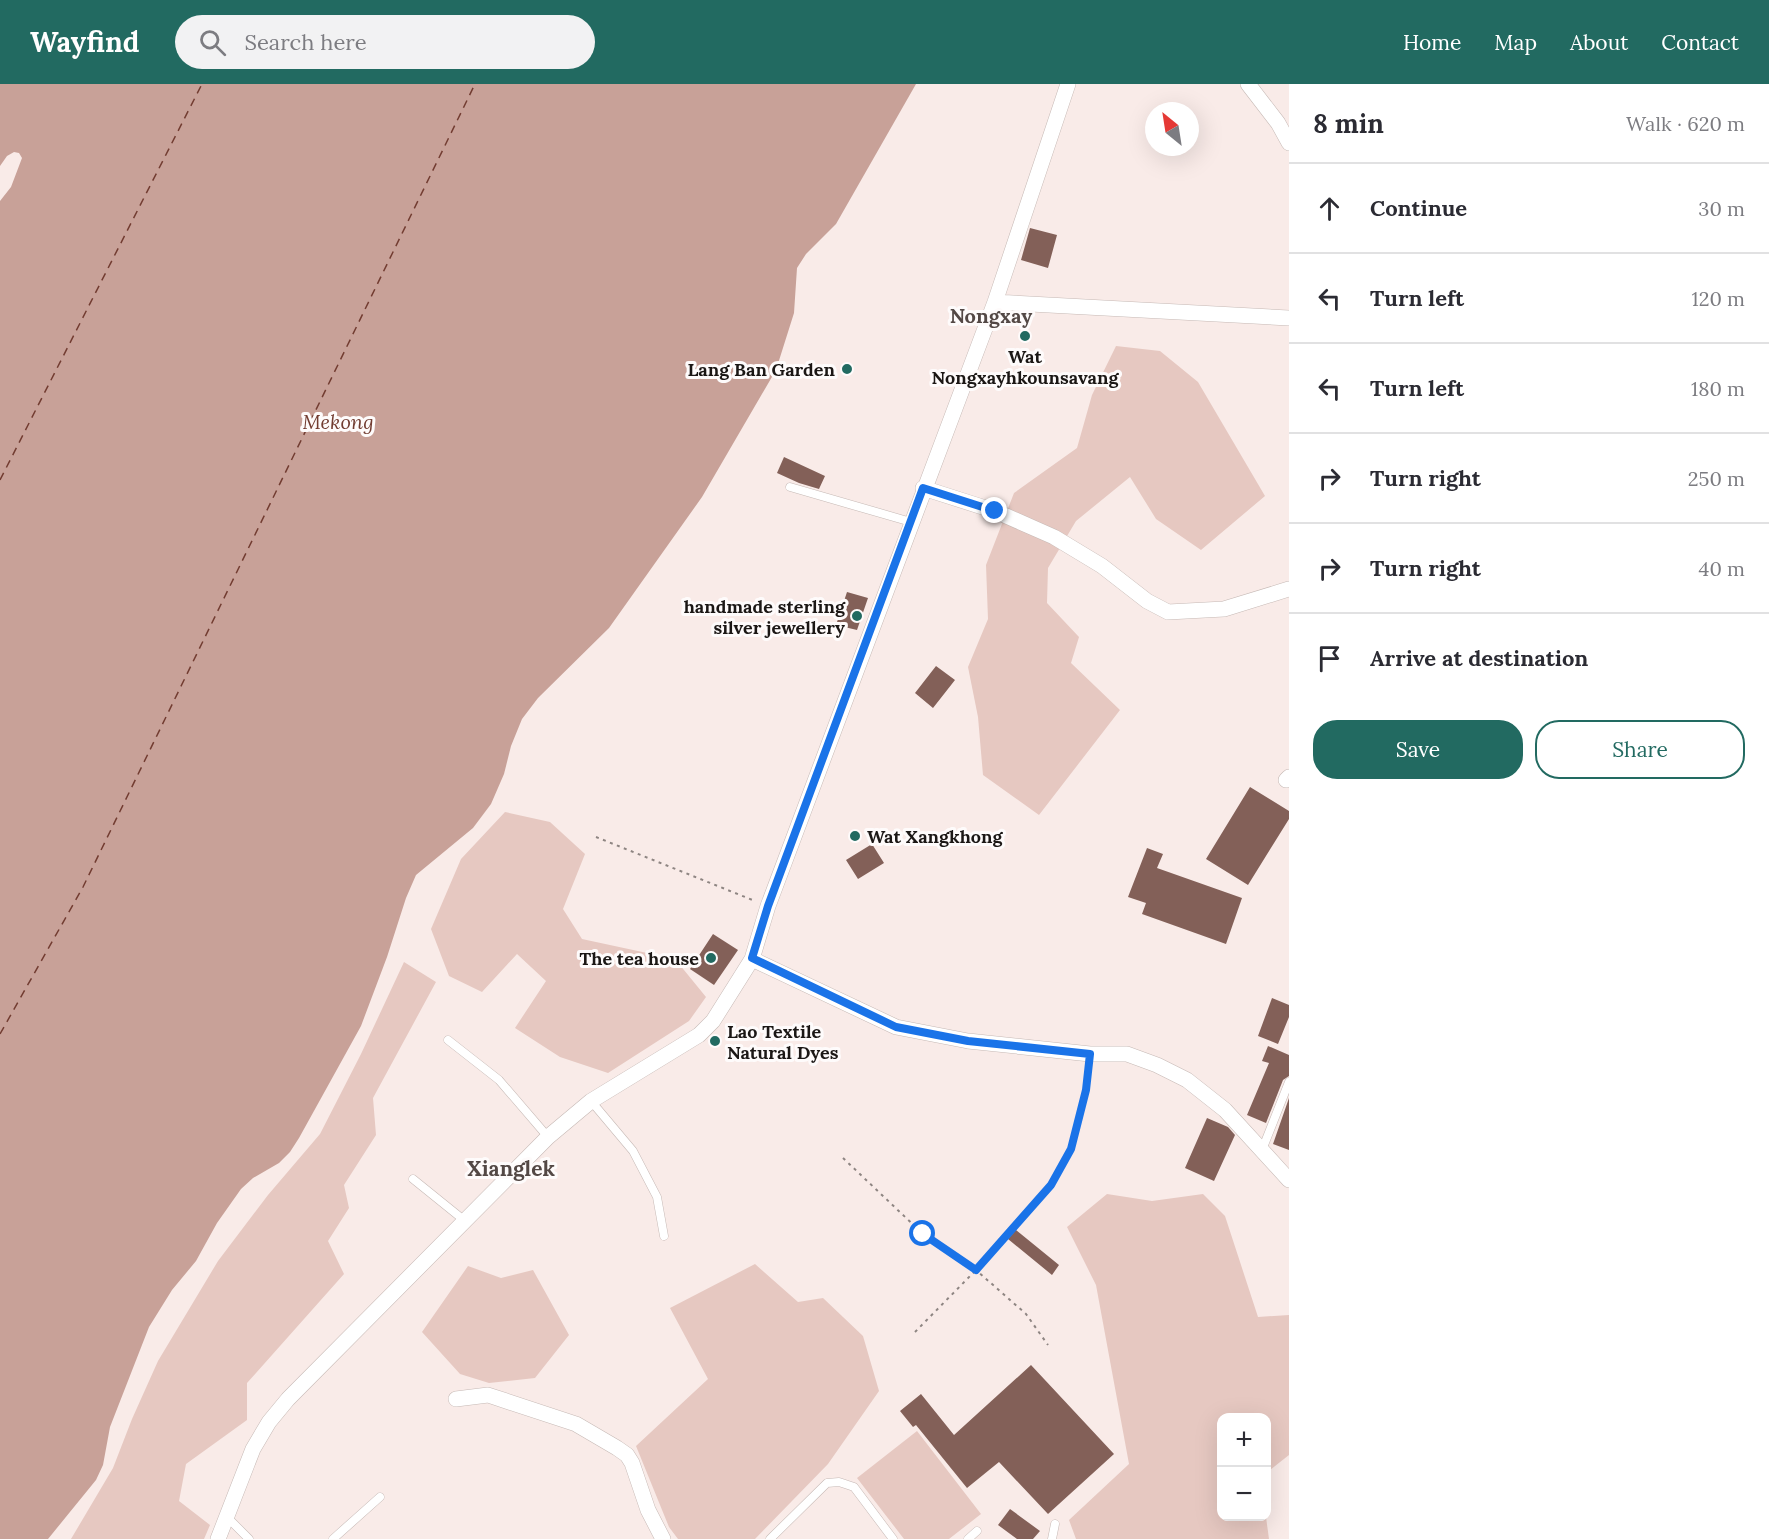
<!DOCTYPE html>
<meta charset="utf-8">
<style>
body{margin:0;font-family:Lora,serif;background:#f2f2f3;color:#2b2b33}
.controls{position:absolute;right:18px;bottom:18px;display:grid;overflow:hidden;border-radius:12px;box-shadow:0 6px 24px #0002}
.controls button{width:54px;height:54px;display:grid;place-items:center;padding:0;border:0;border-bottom:2px solid #e1e1e2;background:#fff;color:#2b2b33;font:30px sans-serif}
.compass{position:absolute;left:1145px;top:18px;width:54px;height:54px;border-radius:50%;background:#fff;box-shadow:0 6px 24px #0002;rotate:330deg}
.stop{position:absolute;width:18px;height:18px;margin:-14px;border:4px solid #1a73e8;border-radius:50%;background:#fff}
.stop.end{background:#1a73e8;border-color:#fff;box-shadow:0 2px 6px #0008}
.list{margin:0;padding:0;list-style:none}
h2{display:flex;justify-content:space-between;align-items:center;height:78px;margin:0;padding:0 24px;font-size:26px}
h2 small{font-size:20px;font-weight:400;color:#7c7c81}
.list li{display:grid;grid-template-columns:39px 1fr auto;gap:18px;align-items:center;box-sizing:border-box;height:90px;padding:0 24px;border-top:2px solid #e1e1e2}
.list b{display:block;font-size:22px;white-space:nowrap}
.list em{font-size:20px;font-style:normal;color:#7c7c81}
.actions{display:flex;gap:12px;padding:18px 24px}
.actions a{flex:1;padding:14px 0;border:2px solid #226a61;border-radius:24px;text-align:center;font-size:21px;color:#226a61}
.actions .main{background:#226a61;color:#fff}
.icon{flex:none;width:33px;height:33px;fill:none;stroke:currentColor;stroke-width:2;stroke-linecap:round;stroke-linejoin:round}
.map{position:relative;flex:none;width:1289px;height:1455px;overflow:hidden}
header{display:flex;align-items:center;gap:36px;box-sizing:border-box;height:84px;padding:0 30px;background:#226a61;color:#fff}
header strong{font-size:28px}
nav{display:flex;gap:33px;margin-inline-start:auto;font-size:21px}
.search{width:420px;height:54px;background:#f2f2f3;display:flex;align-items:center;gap:15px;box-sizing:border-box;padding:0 21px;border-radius:33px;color:#7c7c81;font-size:22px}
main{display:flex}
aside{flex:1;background:#fff}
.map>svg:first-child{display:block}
</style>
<header>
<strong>Wayfind</strong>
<div class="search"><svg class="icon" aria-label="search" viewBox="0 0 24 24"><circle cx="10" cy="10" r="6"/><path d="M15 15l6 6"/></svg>Search here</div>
<nav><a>Home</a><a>Map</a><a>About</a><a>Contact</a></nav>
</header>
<main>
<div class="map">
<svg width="1289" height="1455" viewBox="0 0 1289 1455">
<rect width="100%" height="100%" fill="#f9ebe8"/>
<path fill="#e6c8c1" d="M1116 262 1160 267 1198 298 1265 412 1201 466 1156 435 1130 393 1076 437 1048 484 1047 519 1079 553 1071 579 1120 626 1039 731 983 691 978 633 968 583 988 535 986 481 1014 409 1077 364 1092 311Z
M505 728 550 738 585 770 563 825 582 855 675 875 706 913 689 937 608 989 560 973 515 944 546 897 517 870 482 908 449 892 431 845 461 775Z
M404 878 436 898 373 1014 376 1051 344 1101 349 1124 328 1157 344 1190 247 1299V1336L186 1380 179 1417 210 1441 204 1455H71L113 1384 132 1335 158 1277 218 1177 268 1111 320 1050 361 970Z
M1107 1110 1152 1117 1203 1110 1225 1132 1258 1233 1289 1231V1371L1270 1386 1267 1431 1266 1334H1222V1432L1266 1433 1269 1455H1076L1069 1436 1129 1380 1096 1201 1067 1143Z
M755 1180 798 1218 823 1214 863 1252 879 1307 828 1380 755 1455H678L669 1443 636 1362 708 1295 670 1224Z
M468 1182 501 1194 533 1186 569 1251 535 1294 489 1299 460 1290 422 1248Z
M917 1347 981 1430 949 1455H904L857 1394Z"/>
<path fill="#c8a198" d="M0 0H916L836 140 806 170 797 184 794 229 776 286 702 413 609 544 538 614 522 635 511 662 504 690 491 720 473 744 416 791 406 814 387 873 361 942 299 1054 290 1068 279 1079 253 1094 241 1105 217 1139 196 1177 172 1206 149 1243 110 1343 103 1381 96 1396 48 1455H0V117L11 103 22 74 19 69 14 68 7 72 0 82Z"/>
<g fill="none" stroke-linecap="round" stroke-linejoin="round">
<path stroke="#723c31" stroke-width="1.5" stroke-dasharray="8 6" stroke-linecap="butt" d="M0 396 202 0
M0 950 83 803 475 0"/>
</g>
<path fill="#836058" d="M1030 144 1057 151 1048 184 1021 176Z
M784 373 825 392 819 405 799 399 777 389Z
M847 508 868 514 857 546 836 541Z
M936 582 955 596 933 624 915 609Z
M1250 703 1289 727V735L1248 801 1206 775Z
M872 760 884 779 858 795 846 776Z
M1147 764 1163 770 1157 784 1242 814 1226 860 1142 830 1146 819 1128 813Z
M713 850 738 866 714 901 690 885Z
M1272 914 1289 921V933L1278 960 1258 952Z
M1268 962 1289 971V992L1283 996 1266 1039 1247 1031 1269 979 1262 977Z
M1289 1014V1066L1273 1060Z
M1207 1034 1228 1043 1235 1051 1214 1097 1185 1084Z
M1016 1146 1059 1181 1052 1191 1008 1155Z
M1031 1281 1114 1370 1048 1430 999 1378 967 1404 916 1341 913 1343 900 1327 921 1310 954 1351Z
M1010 1425 1040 1447 1033 1455H1017L998 1441Z"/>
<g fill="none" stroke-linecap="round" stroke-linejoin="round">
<defs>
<path id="service" d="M790 403 911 438
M448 956 499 996 548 1053
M591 1017 633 1067 657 1113 664 1152
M1262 1066 1289 998
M413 1095 465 1137
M227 1433 249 1455
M333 1455 380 1413
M770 1455 827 1399 839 1398 854 1403 893 1455
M968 1455 977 1447
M1052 1455 1055 1440"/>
<path id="minor" d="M1248 0 1278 39 1289 59
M995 218 1289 234
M923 404 995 427 1054 453 1102 482 1147 517 1168 528 1224 525 1289 505
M1286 696 1289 693
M752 875 896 943 968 957 1090 970H1127L1157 981 1187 996 1225 1026 1289 1096
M456 1315 488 1311 576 1340 617 1364 627 1371 632 1379 648 1426 663 1455
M218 1455 253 1365 269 1338 288 1315 548 1053 591 1017 699 951 713 937 752 875 768 822 995 218 1068 0"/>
</defs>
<use href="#service" stroke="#c6b9b5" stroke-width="9"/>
<use href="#minor" stroke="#c6b9b5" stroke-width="16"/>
<path stroke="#8e8582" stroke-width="2" stroke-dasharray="3 4.5" stroke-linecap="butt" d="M596 753 755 817
M843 1074 923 1150 976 1186 1026 1230 1048 1261
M915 1248 976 1186 1051 1101 1071 1065 1086 1006 1088 985"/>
<use href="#service" stroke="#fff" stroke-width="8"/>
<use href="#minor" stroke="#fff" stroke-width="15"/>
</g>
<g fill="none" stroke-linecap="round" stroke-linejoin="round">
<path stroke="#1a73e8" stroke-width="8" d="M923 1150 976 1186 1051 1101 1071 1065 1086 1006 1090 970 968 957 896 943 752 874 768 822 923 404 995 427"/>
</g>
<g fill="#226a61" stroke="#fefbfb" stroke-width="2">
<circle cx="1025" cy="252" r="6"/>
<circle cx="847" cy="285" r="6"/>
<circle cx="857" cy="532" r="6"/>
<circle cx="855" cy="752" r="6"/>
<circle cx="711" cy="874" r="6"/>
<circle cx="715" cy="957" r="6"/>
</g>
<g text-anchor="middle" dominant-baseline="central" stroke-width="6" stroke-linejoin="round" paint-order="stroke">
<g font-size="18" font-weight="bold" fill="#1b1715" stroke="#fefbfb" text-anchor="end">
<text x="1025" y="272" text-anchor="middle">Wat<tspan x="1025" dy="21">Nongxayhkounsavang</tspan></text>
<text x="835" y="285">Lang Ban Garden</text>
<text x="845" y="522">handmade sterling<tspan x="845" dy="21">silver jewellery</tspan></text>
<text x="867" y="752" text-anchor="start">Wat Xangkhong</text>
<text x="699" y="874">The tea house</text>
<text x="727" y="947" text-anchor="start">Lao Textile<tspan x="727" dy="21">Natural Dyes</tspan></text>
</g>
<g font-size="20" font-weight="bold" fill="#534845" stroke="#fefbfb">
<text x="991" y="231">Nongxay</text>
</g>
<g font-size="20" font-style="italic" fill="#723c31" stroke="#fefbfb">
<text x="338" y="337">Mekong</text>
</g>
<g font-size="21" font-weight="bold" fill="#534845" stroke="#fefbfb">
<text x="511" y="1084">Xianglek</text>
</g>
</g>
</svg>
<div class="controls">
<button>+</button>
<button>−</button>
</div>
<svg class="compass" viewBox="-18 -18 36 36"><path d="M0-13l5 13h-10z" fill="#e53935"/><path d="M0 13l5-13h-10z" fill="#7c7c81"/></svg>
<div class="stop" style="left:923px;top:1150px"></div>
<div class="stop end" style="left:995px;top:427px"></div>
</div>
<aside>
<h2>8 min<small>Walk · 620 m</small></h2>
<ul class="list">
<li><svg class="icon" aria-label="ahead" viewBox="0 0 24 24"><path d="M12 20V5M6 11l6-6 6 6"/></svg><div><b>Continue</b></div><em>30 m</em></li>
<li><svg class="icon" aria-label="left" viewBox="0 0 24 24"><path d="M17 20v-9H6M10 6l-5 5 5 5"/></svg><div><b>Turn left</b></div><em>120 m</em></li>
<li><svg class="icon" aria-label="left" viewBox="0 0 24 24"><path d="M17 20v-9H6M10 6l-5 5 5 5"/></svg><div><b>Turn left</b></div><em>180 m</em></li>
<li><svg class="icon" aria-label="right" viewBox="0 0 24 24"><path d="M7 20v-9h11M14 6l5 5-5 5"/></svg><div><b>Turn right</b></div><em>250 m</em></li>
<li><svg class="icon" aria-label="right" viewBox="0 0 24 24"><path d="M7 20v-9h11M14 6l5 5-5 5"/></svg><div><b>Turn right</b></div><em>40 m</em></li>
<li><svg class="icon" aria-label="arrive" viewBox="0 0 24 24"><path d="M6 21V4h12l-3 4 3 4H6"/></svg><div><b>Arrive at destination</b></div></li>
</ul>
<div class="actions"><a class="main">Save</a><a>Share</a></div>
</aside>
</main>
